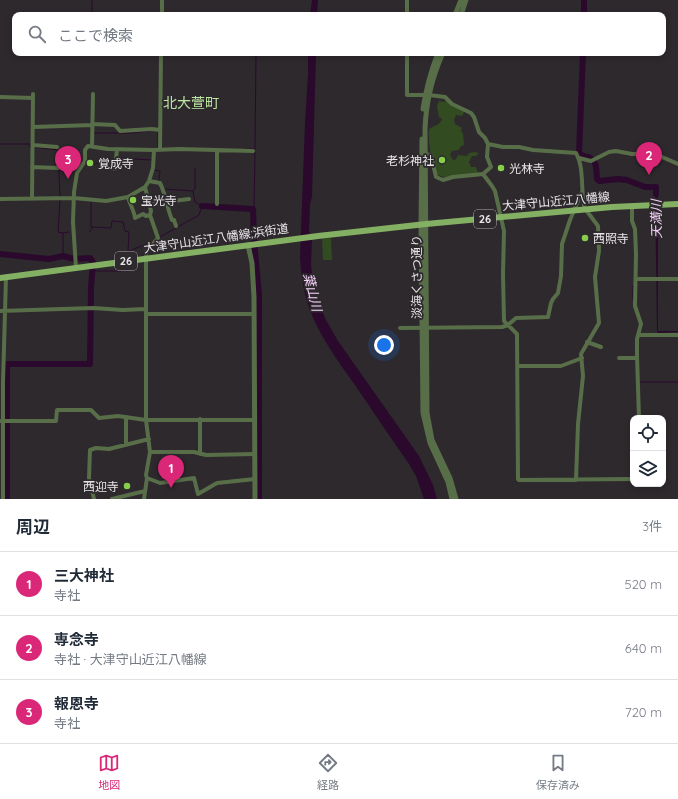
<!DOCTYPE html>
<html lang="ja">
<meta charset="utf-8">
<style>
body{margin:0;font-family:Quicksand,"Noto Sans JP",sans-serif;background:#f6f6f7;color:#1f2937}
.controls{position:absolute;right:12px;bottom:12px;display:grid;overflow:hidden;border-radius:8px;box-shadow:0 2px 6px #0003}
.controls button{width:36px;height:36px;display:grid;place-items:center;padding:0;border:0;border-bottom:1px solid #e0e1e3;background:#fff;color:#1f2937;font:20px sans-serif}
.you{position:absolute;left:384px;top:345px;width:14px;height:14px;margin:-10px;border:3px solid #fff;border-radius:50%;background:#1a73e8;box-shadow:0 0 0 6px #1a73e833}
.badge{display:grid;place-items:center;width:26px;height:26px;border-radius:50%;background:#db2777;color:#fff;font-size:13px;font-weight:700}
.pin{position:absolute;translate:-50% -33px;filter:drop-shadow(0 1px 2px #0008)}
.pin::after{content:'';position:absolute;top:21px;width:14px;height:12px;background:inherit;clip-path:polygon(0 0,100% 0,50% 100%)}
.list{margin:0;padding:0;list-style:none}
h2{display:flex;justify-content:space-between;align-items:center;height:52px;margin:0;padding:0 16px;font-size:17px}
h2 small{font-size:13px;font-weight:400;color:#747a83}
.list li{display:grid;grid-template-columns:26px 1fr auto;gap:12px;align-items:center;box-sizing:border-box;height:64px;padding:0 16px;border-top:1px solid #e0e1e3}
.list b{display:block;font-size:15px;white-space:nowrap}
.list p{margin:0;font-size:13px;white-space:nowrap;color:#747a83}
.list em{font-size:13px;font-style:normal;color:#747a83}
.icon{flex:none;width:22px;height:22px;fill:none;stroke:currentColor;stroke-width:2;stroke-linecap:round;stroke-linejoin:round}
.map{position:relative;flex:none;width:678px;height:499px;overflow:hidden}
.search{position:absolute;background:#fff;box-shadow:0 2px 6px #0003;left:12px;right:12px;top:12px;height:44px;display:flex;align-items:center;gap:10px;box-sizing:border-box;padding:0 14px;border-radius:8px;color:#747a83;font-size:15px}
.sheet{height:244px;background:#fff}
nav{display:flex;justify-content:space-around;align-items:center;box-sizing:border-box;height:56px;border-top:1px solid #e0e1e3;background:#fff;font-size:11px;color:#747a83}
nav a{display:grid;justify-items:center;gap:2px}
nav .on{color:#db2777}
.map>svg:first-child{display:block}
</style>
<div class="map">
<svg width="678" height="499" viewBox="0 0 678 499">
<rect width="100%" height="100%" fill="#2d292d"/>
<path fill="#334b21" d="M439 101 443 102 446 101 464 111 463 115 461 116 456 115 454 120 455 124 462 128 461 131 463 134 464 145 460 147 459 150 452 151 450 155 453 160 456 159 458 155 467 156 469 153 475 152 479 153 476 156H472L469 162 471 167H476L478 173 444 177 437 175C432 158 428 148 429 129 434 126 440 125 442 119L439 117 437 106Z
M331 238 332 260H323L322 239Z"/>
<path fill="#2a092d" d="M312 0H318L317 15H310Z
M308 53H316L312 197 310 204 309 231 312 239 311 264 312 274 320 306 326 320 338 341 419 456 433 485 437 499H424L416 476 409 464C391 438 374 413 357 388 325 342 302 314 300 256L305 123 308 74Z
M655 185H658V331H678V332L658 333 657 331Z"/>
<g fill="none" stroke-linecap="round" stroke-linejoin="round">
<path stroke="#2a092d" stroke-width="1" d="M92 15V0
M157 131 158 133V147
M94 133H131L152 131
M0 144H30V147
M34 147 58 150 60 197
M255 148 256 53
M245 149H255
M119 158 151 160
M87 161V164L113 163
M154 170 160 171 159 181
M164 189 193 191
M60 200 58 232 63 233V256
M91 202V227L111 228 112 221 123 222 125 231 129 232 128 251
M253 209 254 208 255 152
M89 232 91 230 92 228
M63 233 69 232
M160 237 199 215 202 206 195 202 193 191 195 189V168
M119 259C129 250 138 247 151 243
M92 271H121L120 264
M633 299V286
M640 382H678"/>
<path stroke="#2a092d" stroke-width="6" d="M584 0V15
M583 53 579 153C582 156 584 156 588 157 598 160 596 171 597 179L599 181 618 179 627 180 645 187H656V194
M202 206 253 209 254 241 259 295V499
M0 254 49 259 63 256 74 259 90 258 93 262 91 288 90 364H7V499"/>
<path stroke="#586e49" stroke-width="4" d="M162 15V0
M407 15V0
M407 53V95H429L445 97 452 104 471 113 474 117 479 132 485 138 488 144 487 157 491 167 483 174 453 177 443 180 436 177 431 155 423 154
M0 97 33 98
M92 124 115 125 120 131 152 129 160 130
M33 127 92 125
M488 144 503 147H519L533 150 576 153C585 169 580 192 585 210
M33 145 57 147
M92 146 93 94
M160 150 161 53
M579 158 591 161 609 152 616 151 632 154H655L678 164
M32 167 58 168
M115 169 117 149
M483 174 492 186 495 191 504 231 503 274 504 321 517 334 518 479 519 480 633 479
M149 181 160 183C166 195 167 208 172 220H174L176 226
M128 197C130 205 134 210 135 218L143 214 146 216 150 215
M0 199 74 198 106 201 128 197 145 187 149 181 153 168 154 150
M32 199 33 94
M217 204V150
M150 205 165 202 189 199
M632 205V221L635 229 636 254 635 306 641 324 637 339V356L639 418
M76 268 73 222 74 192 77 173 85 161V150L88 146 108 149 154 150 179 149 253 151
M636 279H678
M0 311 93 308 123 310 145 309
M146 314H254
M400 328 502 327 508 325 516 318 548 317 551 303 553 299 558 293 561 276 562 244 570 220 582 192
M638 335H678
M587 342 601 347
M619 358H637
M517 366H561L582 358
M126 417V444
M200 419V454
M0 421H56L57 410H91L99 418 118 416 146 420H254
M150 452H194L206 455 255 454
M147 478 160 483 194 478 198 494 217 483 255 479
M576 480 578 424 583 376 581 354 599 323 595 277 599 251 598 226 586 210
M3 499V382L6 277
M94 499 89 478 90 450 96 448 109 449 149 439
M112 499 145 491
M144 499 147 478 146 475 150 452 146 420V252L158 238 150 215 151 211 145 187"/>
<path stroke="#586e49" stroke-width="5" d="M455 15 461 0
M461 15 466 0
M443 53C432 77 426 103 425 129L427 413 432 440 450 478 456 499
M423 109C426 90 431 71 438 53
M422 139 421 225 423 413 430 443 448 482 452 499
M248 245 252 263 254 297 255 499"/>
<path stroke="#83b063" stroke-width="6" d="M0 278 318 236 426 224 612 207 678 204"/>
</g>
<g fill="#87cf4a" stroke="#2d292d" stroke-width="1.5">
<circle cx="442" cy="160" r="4"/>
<circle cx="90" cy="163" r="4"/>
<circle cx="501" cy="168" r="4"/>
<circle cx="133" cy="200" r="4"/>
<circle cx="585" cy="238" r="4"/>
<circle cx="127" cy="486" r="4"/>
</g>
<g text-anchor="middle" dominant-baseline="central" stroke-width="3.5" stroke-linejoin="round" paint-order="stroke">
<g fill="#2d292d" stroke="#b0adb0" stroke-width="1">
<rect x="474" y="210" width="22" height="18" rx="3"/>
<rect x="115" y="252" width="22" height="18" rx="3"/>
</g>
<g font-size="11" font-weight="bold" fill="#e8e5e8">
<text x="485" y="219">26</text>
<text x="126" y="261">26</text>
</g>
<g font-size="12" fill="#e8e5e8" stroke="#2d292d" text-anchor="start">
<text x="434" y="160" text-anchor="end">老杉神社</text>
<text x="98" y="163">覚成寺</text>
<text x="509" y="168">光林寺</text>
<text x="141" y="200">宝光寺</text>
<text x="593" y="238">西照寺</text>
<text x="119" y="486" text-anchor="end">西迎寺</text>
</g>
<g font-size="12" fill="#e8e5e8" stroke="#2d292d">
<text transform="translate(556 201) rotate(-5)">大津守山近江八幡線</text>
<text transform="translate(216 238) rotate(-8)">大津守山近江八幡線;浜街道</text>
<text transform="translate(416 277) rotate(-90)">淡海くさつ通り</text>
</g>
<g font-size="13" font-style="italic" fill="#f5d1f8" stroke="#2d292d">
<text transform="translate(656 219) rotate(-91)">天満川</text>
<text transform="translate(313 292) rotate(76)">葉山川</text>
</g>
<g font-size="14" fill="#bce5a1" stroke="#2d292d">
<text x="191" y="103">北大萱町</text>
</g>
</g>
</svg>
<div class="controls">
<button><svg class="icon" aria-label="locate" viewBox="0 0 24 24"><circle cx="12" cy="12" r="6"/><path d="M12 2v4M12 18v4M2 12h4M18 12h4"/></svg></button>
<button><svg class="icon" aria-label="layers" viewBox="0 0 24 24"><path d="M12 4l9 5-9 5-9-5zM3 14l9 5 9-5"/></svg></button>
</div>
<div class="you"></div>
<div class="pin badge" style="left:171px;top:488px">1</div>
<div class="pin badge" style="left:649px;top:175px">2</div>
<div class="pin badge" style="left:68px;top:179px">3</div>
<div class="search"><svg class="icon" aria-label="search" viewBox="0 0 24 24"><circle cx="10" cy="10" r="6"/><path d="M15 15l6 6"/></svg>ここで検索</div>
</div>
<section class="sheet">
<h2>周辺<small>3件</small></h2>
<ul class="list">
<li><span class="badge">1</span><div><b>三大神社</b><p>寺社</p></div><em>520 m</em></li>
<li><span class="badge">2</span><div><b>専念寺</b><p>寺社 · 大津守山近江八幡線</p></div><em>640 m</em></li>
<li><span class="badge">3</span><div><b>報恩寺</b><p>寺社</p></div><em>720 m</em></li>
</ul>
</section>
<nav>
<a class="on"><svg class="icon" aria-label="map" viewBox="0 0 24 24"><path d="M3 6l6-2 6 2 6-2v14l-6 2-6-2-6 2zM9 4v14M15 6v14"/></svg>地図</a>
<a><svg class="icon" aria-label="directions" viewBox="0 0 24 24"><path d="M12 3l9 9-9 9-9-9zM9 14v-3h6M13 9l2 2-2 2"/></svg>経路</a>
<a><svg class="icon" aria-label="saved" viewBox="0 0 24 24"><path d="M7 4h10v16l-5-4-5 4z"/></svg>保存済み</a>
</nav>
